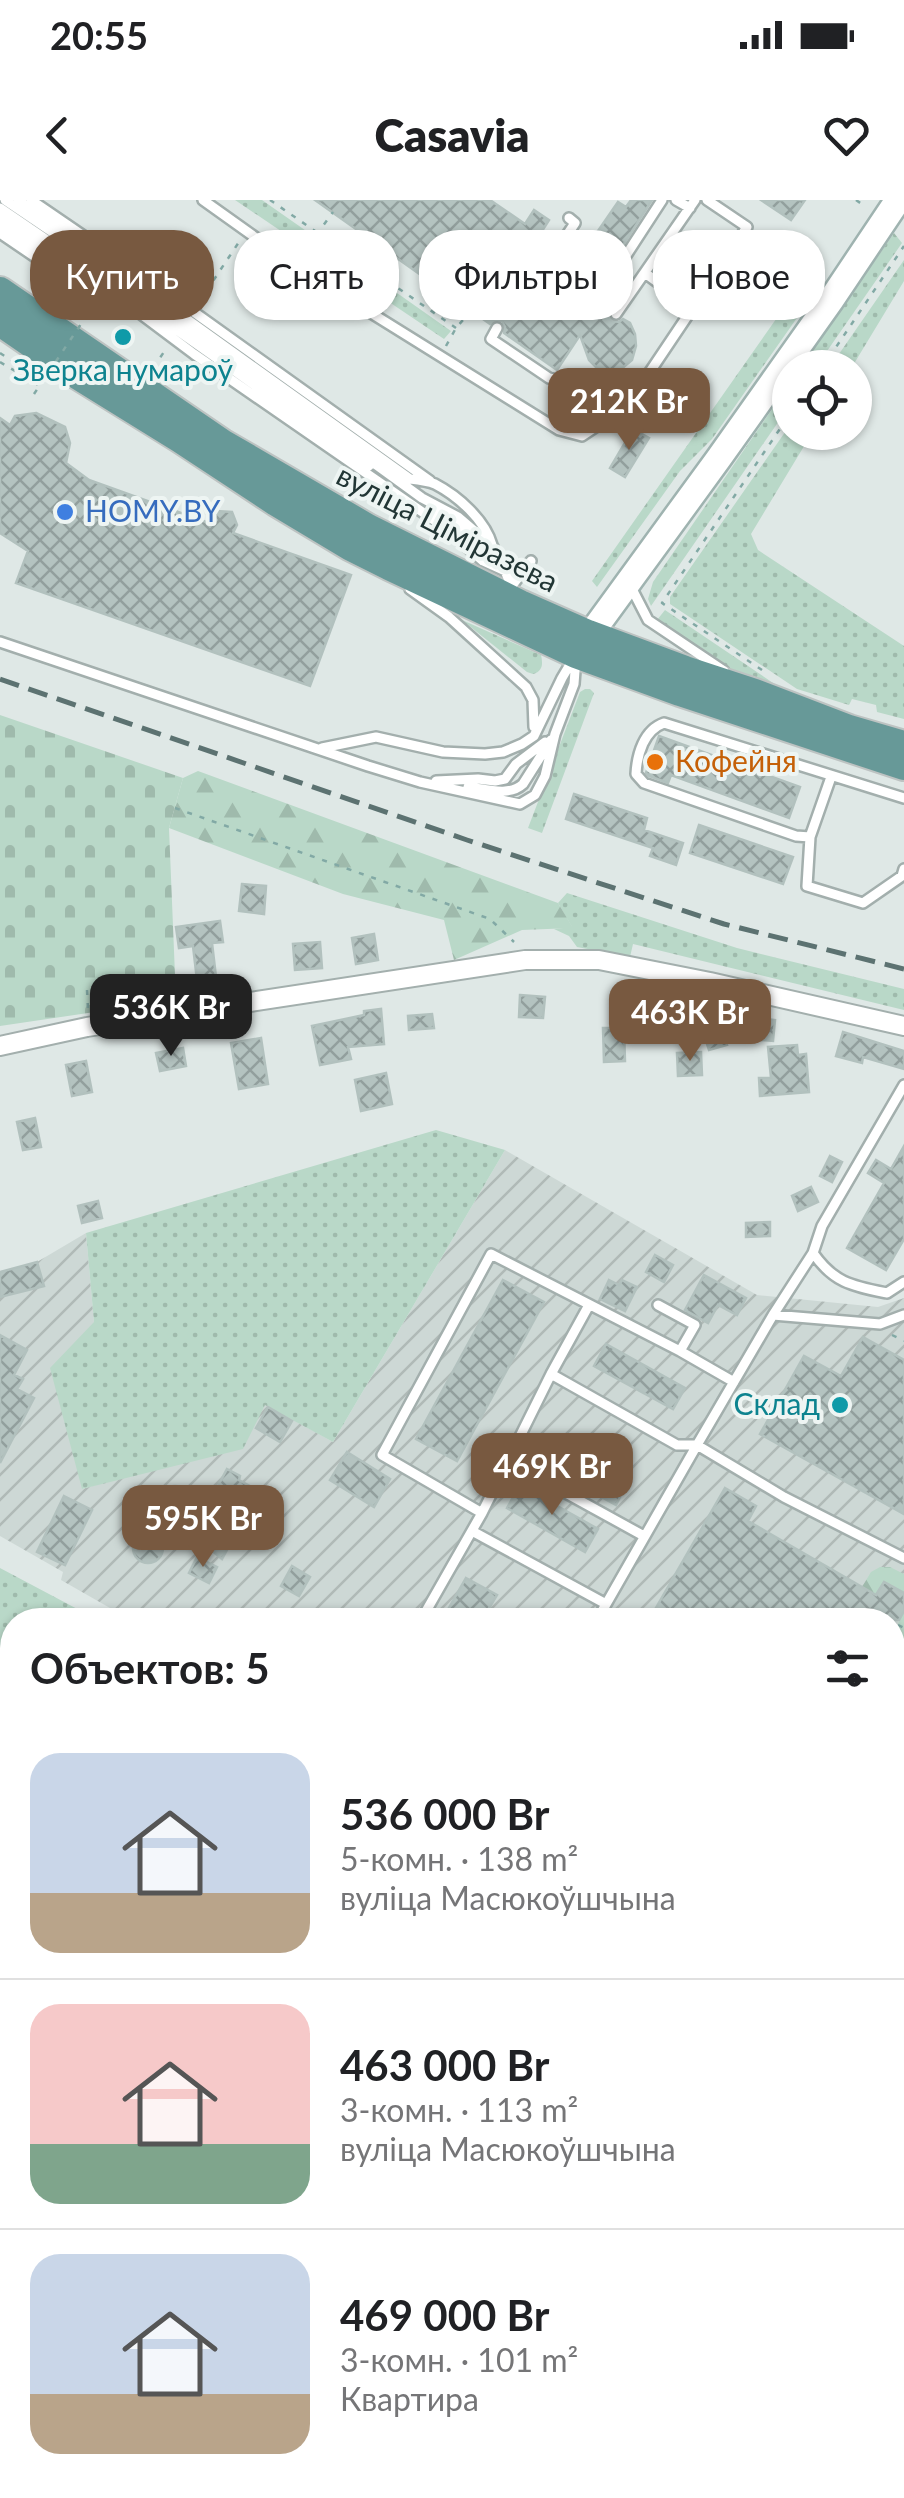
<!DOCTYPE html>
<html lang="ru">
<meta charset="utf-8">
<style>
body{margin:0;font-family:Lato,sans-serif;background:#f6f6f6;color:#202124;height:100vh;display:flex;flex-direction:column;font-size:38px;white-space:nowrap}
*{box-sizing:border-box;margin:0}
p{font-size:32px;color:#757577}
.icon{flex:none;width:55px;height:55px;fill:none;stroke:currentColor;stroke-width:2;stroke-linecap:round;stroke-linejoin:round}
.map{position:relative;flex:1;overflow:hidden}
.side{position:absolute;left:0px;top:1408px;width:905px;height:892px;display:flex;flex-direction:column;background:#fff;border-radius:40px 40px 0 0;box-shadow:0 2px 8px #0004}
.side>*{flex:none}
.banner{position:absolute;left:30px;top:30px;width:845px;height:90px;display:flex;gap:20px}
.tools{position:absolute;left:772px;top:150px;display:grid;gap:20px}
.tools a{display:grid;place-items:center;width:100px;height:100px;border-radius:50%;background:#fff;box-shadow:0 2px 8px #0004;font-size:50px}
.price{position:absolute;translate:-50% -85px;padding:0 22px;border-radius:20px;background:#785940;color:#fff;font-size:32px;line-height:65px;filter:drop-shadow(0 2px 5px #0008)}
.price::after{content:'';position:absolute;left:50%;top:60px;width:30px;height:22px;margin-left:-15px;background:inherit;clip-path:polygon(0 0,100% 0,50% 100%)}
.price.selected{background:#222;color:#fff}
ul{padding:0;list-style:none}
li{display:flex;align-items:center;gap:30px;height:250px;padding:0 30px}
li+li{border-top:2px solid #e0e0e0}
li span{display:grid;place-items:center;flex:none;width:280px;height:200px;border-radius:30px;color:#555}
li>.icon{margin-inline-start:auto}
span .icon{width:120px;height:120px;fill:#fffc;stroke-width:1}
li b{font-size:42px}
h2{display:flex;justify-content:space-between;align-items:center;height:120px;padding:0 30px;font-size:42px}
.tag{padding:0 35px;border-radius:40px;background:#fff;box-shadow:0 2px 8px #0004;font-size:35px;line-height:90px}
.tag.selected{background:#785940;color:#fff}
.status{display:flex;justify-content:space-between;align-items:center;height:70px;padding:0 50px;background:#fff;direction:ltr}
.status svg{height:28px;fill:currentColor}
header{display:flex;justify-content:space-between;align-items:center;height:130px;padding:0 30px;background:#fff;font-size:45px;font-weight:800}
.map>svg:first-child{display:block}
.industrial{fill:url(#industrial-furrows)}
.green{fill:url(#green-dots)}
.forest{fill:url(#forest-firs)}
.cemetery{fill:url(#cemetery-stones)}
.building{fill:url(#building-cross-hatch);stroke:#b2c1be;stroke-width:2.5}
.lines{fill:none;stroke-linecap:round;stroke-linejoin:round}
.lane-casing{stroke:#a3afad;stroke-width:14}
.street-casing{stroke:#a3afad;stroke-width:22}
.secondary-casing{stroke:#9fb3b0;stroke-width:30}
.primary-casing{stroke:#bdc3c2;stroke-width:32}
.path{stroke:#82a9a5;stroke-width:2.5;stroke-dasharray:5 8;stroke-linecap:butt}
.lane{stroke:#fff;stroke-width:9}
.street{stroke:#fff;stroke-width:18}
.secondary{stroke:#fff;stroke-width:25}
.primary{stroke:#679998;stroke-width:28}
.rail{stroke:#5c7271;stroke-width:5;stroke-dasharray:20 10;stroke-linecap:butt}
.path-bridge{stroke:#82a9a5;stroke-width:2.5;stroke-dasharray:5 8;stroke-linecap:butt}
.culture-dot{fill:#0f9aa8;stroke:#eef5f3;stroke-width:4}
.shop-dot{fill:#3f7fe0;stroke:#eef5f3;stroke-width:4}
.food-dot{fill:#e8710a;stroke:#eef5f3;stroke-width:4}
.labels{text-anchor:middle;stroke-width:8;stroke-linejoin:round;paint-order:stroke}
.culture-label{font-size:30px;fill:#0d838f;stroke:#eef5f3}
.shop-label{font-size:30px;fill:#366cbe;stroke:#eef5f3;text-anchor:start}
.street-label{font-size:30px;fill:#223635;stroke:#eef5f3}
.food-label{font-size:30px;fill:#c56008;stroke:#eef5f3;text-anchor:start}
</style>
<div class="status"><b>20:55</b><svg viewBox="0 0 49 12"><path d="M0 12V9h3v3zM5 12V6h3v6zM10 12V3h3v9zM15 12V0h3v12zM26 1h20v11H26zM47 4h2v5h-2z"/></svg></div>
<header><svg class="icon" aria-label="back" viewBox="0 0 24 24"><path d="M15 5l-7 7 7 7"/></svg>Casavia<svg class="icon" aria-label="heart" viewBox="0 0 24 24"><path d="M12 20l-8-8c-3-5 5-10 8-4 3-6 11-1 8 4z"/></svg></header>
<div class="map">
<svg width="904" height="2298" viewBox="0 0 904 2298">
<defs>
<pattern id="industrial-furrows" width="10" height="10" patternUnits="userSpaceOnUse" patternTransform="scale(2.5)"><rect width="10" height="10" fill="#cdd8d5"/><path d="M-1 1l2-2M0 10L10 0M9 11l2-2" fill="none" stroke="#b0bab7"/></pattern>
<pattern id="green-dots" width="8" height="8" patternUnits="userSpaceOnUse" patternTransform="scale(2.5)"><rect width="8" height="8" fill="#b9d8c8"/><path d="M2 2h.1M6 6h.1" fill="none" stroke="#9fbaac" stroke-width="1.8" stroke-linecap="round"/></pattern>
<pattern id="forest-firs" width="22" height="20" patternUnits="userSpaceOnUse" patternTransform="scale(2.5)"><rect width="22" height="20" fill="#b9d8c8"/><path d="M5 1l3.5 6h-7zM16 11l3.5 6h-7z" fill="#9fbaac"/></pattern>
<pattern id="cemetery-stones" width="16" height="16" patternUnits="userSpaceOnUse" patternTransform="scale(2.5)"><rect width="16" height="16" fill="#b9d8c8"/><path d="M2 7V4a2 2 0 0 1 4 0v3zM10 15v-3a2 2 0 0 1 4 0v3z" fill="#9fbaac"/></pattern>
<pattern id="building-cross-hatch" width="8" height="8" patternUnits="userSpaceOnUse" patternTransform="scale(2.5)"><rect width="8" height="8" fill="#b4c3c0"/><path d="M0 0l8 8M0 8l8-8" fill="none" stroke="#929f9d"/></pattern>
</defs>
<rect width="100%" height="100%" fill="#dfe8e6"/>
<path class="industrial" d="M 505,950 L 757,1095 L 878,1107 L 904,1098 L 904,1834 L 893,1853 L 892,1420 L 131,1420 L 61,1380 L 63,1372 L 0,1336 L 0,1072 L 37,1062 L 86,1033 L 94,1122 L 82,1289 L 113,1280 L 265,1204 L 333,1242 Z
M 12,1860 L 12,2288 L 177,2288 L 170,2298 L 0,2298 L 0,1882 Z"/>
<path class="green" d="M 235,0 L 262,0 L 312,35 L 303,46 Z
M 894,33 L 902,43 L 816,167 L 801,167 Z
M 319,38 L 451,131 L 444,139 L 312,50 Z
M 904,60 L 904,81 L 852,167 L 830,167 Z
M 800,85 L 810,93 L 806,105 L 712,239 L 680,271 L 597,387 L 592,381 Z
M 790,183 L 790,205 L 651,406 L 648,399 L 653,382 Z
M 790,225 L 790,232 L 812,233 L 751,334 L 758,350 L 904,446 L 904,519 L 877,512 L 876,505 L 852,499 L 849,505 L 797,489 L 670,404 L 670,397 Z
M 665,410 L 782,489 L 743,480 L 657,420 Z
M 462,420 L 541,455 C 543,464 543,471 533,474 L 527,472 Z
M 585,489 L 590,489 L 594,493 L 542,633 L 528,628 L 580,492 Z
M 567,693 L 737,748 L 904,789 L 904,810 L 633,744 L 630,757 L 577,747 L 569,736 L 554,729 L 572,727 L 558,703 Z
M 436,930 L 505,950 L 333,1242 L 265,1205 L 243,1249 L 82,1289 L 50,1168 L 94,1122 L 86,1033 Z
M 0,1368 L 98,1420 L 12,1420 L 12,1848 L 0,1869 Z
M 12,1958 L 12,2067 L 0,2060 L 0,1979 Z
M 893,2231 L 904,2232 L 904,2298 L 625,2298 L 631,2288 L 892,2288 Z"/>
<path class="forest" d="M 198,571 L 558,703 L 573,728 L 522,730 L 454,760 L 444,720 L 343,694 L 169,628 L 183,578 Z
M 880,1367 L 890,1367 L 904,1374 L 904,1393 L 876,1395 L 862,1387 L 871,1372 Z
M 904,1412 L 904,1593 L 893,1613 L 893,1434 Z
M 178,2288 L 592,2288 L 611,2298 L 171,2298 Z"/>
<path class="cemetery" d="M 0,515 L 183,578 L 169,628 L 176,800 L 0,826 Z"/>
<path class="building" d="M 315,0 L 490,0 L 525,24 L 534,10 L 549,20 L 542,31 L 554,39 L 553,44 L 556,50 L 561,52 L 568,49 L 580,57 L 618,2 L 626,7 L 631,0 L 652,0 L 618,53 L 618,60 L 607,76 L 617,82 L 601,105 L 609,110 L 608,117 L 612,121 L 619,122 L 623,119 L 630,123 L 635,134 L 636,146 L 632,160 L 620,170 L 610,171 L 597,168 L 589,160 L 580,135 L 557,170 L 504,133 L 505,127 L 502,121 L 496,120 L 490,124 Z
M 761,0 L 805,0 L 791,20 Z
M 36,213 L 65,227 L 70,243 L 66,263 L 89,280 L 209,323 L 217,311 L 232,312 L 237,325 L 233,333 L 351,375 L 310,486 L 16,383 L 28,351 L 0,333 L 0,218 L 10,225 L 15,216 Z
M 633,229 L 649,238 L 625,277 L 610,268 Z
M 659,536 L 800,587 L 789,618 L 671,575 L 668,583 L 649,576 L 646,573 Z
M 574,594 L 647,618 L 644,630 L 683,643 L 676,665 L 650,656 L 653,648 L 566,619 Z
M 699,625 L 793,657 L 783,684 L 690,653 Z
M 242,684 L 266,686 L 264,714 L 239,711 Z
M 220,721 L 223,742 L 212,743 L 218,794 L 199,797 L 193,746 L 179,748 L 176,727 Z
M 374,734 L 378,760 L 356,764 L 352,738 Z
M 320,742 L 322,768 L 295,770 L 293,744 Z
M 520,795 L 545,797 L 543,818 L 519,817 Z
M 381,809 L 384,844 L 348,847 L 351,859 L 320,865 L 312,826 L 364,815 L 364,811 Z
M 432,814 L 434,828 L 409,830 L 408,816 Z
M 741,816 L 775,820 L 773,841 L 724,837 L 727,845 L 709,850 L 704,835 L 698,834 L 740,821 Z
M 603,828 L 624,828 L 625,861 L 604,862 Z
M 843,832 L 904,851 L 904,869 L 863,857 L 862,863 L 836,856 Z
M 261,838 L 268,884 L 239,889 L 231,843 Z
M 797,845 L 798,855 L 806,854 L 809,892 L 760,896 L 759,878 L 771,878 L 768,847 Z
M 183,848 L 186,866 L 160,871 L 156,853 Z
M 701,852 L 702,875 L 678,876 L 677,853 Z
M 86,861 L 92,892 L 72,896 L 66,865 Z
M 386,873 L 392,904 L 361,911 L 355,880 Z
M 35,918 L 41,947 L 23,950 L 17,922 Z
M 904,946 L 904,1039 L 886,1070 L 847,1048 L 884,983 L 868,973 L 876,960 L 891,969 Z
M 830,956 L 842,962 L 832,982 L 820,976 Z
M 811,987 L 818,1002 L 798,1011 L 792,996 Z
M 98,1001 L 102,1018 L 82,1023 L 78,1006 Z
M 770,1022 L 770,1036 L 746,1037 L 746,1023 Z
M 655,1055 L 673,1065 L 664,1082 L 646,1072 Z
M 37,1062 L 44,1086 L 0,1097 L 0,1072 Z
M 704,1075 L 746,1098 L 737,1115 L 718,1105 L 708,1123 L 685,1110 Z
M 503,1080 L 544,1102 L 457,1261 L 416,1239 Z
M 609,1080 L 619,1085 L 622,1080 L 637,1087 L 625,1111 L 600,1099 Z
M 0,1135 L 27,1150 L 14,1175 L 23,1179 L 17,1189 L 34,1198 L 0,1263 Z
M 863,1137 L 904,1160 L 904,1314 L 760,1234 L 804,1156 L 841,1176 Z
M 606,1144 L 685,1188 L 673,1209 L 594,1166 Z
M 268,1207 L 292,1221 L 280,1242 L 256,1228 Z
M 548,1240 L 627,1283 L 616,1305 L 536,1261 Z
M 347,1252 L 390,1279 L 374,1307 L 330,1280 Z
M 227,1269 L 240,1276 L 239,1280 L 259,1291 L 222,1359 L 204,1344 L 225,1304 L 212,1297 Z
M 520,1285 L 598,1329 L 585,1352 L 507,1308 Z
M161 1300a14 14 0 1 1 28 0a14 14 0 1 1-28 0Z
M 725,1288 L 756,1306 L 748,1321 L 876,1395 L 884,1382 L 904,1393 L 904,1411 L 899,1420 L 649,1420 Z
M 64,1296 L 92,1310 L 65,1365 L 37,1352 Z
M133 1348a15 15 0 1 1 30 0a15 15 0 1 1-30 0Z
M 197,1357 L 217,1367 L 209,1383 L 189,1373 Z
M 292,1366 L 310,1377 L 299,1396 L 281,1386 Z
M 466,1378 L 497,1395 L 482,1420 L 442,1420 Z"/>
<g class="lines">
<g class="lane-casing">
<path id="lane" d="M 5,0 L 98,63 L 163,90 L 430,281
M 18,0 L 108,63
M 31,0 L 145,78
M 203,0 L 294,65 L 559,230 L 582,236 L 627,206 L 747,27 L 707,0
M 676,0 L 690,8
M 0,8 L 91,70 L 153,95 L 410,279 C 419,280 428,281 435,284 C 458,296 485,320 492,345
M 0,16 L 86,74 L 149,100 L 422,298 L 458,317 L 493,347 L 503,369
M 0,24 L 88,84 L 143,106 L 369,266
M 0,33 L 88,93 L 138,112 L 194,154 L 444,327 L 483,361 L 505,371 L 514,392
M 561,44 L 575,23 L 569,18
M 625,57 L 662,0
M 645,73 L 693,108
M 616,114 L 695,0
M 497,128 L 491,139 L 549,178 L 591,187 L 647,177
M 431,309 L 454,322 L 496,362
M 511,387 L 531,361
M 631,387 L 648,420 L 724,471
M 410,389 L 449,417 L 526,487 L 533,500 L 534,527
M 0,442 L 368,566 L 420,582 L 520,604 L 535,595 L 545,576 L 555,534 L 574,484 L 576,458
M 322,548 L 376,537 L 443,552 L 485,554 L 503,552 L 522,544 L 534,536 L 562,478 L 575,456
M 831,577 L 810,637 L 796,636 L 644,583 L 636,574 C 637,554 644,530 664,523 L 904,598
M 436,581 L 478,579 L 495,581 L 505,579 L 516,564 L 545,542
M 468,587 C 486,589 509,597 523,584 L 551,540
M 810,637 L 807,686 L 863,703 L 902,676 L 904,669
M 904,885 L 822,1026 L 813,1053 C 834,1083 852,1086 887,1093 L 904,1082
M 589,1105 L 551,1174 L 482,1313 L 382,1255 L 491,1054 L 680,1151
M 658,1105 L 695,1125 L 680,1151 L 734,1182
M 773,1115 L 813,1053
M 551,1174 L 677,1245 L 697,1245 L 773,1115 L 880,1124 L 904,1115
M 544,1281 L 644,1336
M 472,1331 L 606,1404
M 421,1420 L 482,1313
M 597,1420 L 697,1245 L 784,1297 L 904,1358
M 892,1634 L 904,1613
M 0,1947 L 12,1926
M 0,2086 L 12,2093
M 107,2298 L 112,2288"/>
</g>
<g class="street-casing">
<path id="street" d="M 0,846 L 87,827 L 525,760 L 599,760 L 710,782 L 904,826"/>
</g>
<g class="secondary-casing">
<path id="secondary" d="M 579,450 L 719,258 L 831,100 L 898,0"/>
</g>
<g class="primary-casing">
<path id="primary" d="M 0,91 L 222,243 L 368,328 L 520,404 L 588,434 L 685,470 L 755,493 L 849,529 L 904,545
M 0,122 L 74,173 L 179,238 L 276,302 L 351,347 L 389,366 L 576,454 L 680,492 L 904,566"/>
</g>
<path class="path" d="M 270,0 L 456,128
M 856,0 L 866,7
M 301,56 L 333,12
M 199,102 L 239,42
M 446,146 L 456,128 L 471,111
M 0,153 L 45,182
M 0,162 L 40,186
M 153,168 L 166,149
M 822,168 L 904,46
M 762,470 L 662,403 L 790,214
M 175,608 L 490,719 L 514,742
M 87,790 L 88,810
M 892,1135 L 904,1141
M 898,1425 L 904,1428
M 892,1469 L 904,1449
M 892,1915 L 904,1913
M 381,2288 L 387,2298
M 190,2298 L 199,2288
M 632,2298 L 642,2288"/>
<use href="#lane" class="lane"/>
<use href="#street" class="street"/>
<use href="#secondary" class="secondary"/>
<use href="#primary" class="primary"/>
<path class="rail" d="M 0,479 L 467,640 L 724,724 L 904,769"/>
<path class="path-bridge" d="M 34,194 L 83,121"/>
</g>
<g class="culture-dot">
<circle cx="123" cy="137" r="10"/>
<circle cx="840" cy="1205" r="10"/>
</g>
<circle class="shop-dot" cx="65" cy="312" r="10"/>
<circle class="food-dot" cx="655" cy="562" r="10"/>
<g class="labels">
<g class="culture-label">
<text x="123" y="181">Зверка нумароў</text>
<text x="820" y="1215" text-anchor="end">Склад</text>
</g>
<g class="shop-label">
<text x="85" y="322">HOMY.BY</text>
</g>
<g class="street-label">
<text transform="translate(447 329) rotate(27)" y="10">вуліца Ціміразева</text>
</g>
<g class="food-label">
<text x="675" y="572">Кофейня</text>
</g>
</g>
</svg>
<div class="tools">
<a><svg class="icon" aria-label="locate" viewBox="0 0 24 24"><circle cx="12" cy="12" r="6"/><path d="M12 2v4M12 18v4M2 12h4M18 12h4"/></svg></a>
</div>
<b class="price" style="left:629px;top:253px">212K Br</b>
<b class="price selected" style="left:171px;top:859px">536K Br</b>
<b class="price" style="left:690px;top:864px">463K Br</b>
<b class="price" style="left:552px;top:1318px">469K Br</b>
<b class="price" style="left:203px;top:1370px">595K Br</b>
<div class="banner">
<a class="tag selected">Купить</a>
<a class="tag">Снять</a>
<a class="tag">Фильтры</a>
<a class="tag">Новое</a>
</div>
<section class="side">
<h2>Объектов: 5<svg class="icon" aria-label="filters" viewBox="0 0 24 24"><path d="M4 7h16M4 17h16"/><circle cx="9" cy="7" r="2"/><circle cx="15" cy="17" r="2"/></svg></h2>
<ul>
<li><span style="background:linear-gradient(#c9d6e8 70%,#b9a48a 0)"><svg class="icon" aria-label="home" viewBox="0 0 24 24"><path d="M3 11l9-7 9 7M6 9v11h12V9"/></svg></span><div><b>536 000 Br</b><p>5-комн. · 138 m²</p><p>вуліца Масюкоўшчына</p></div></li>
<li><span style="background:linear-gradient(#f6c9c9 70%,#7fa58c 0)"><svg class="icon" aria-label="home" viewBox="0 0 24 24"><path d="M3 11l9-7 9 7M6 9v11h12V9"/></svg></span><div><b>463 000 Br</b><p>3-комн. · 113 m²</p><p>вуліца Масюкоўшчына</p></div></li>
<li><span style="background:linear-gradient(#c9d6e8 70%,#b9a48a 0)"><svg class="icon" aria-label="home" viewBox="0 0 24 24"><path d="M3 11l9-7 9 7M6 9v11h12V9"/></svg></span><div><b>469 000 Br</b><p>3-комн. · 101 m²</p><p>Квартира</p></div></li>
</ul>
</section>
</div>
